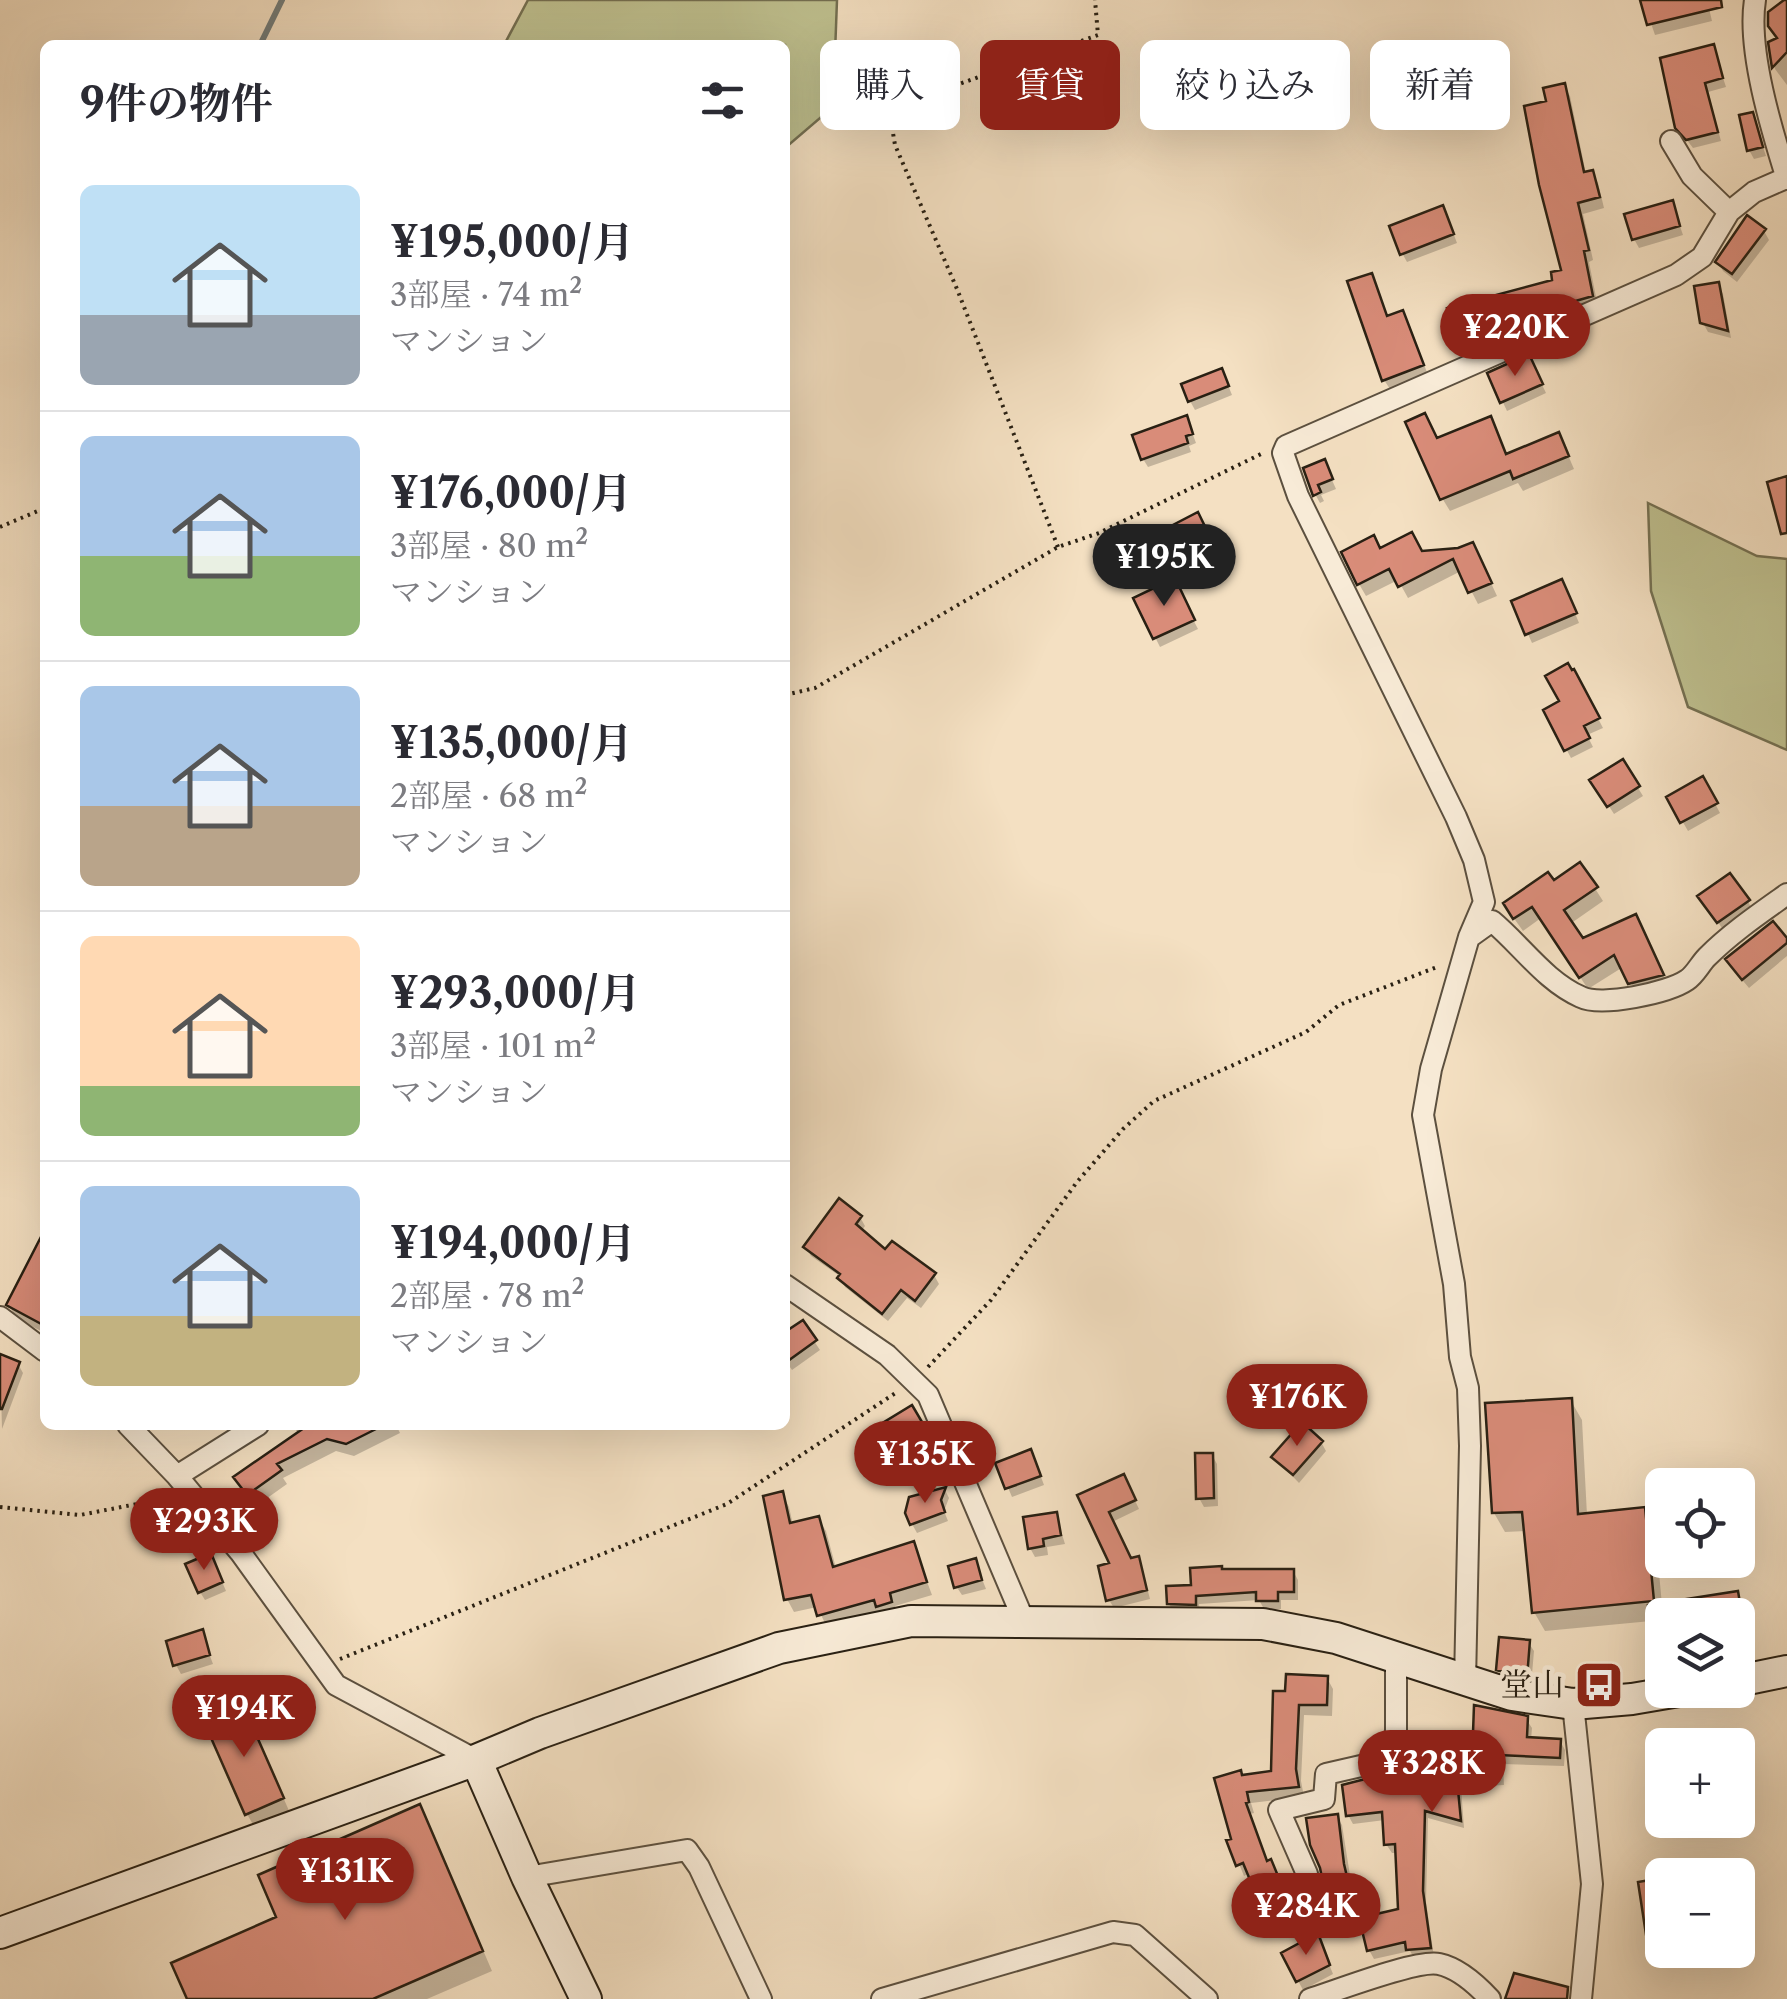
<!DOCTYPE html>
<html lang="ja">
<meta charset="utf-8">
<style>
body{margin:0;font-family:"Libre Caslon Text","Noto Serif JP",serif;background:#f2f2f3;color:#2b2b33;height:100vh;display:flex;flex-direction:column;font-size:38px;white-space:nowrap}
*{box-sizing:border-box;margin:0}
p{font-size:32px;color:#7c7c81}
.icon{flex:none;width:55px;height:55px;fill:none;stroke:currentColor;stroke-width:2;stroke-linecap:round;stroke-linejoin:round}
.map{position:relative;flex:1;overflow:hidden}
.sheet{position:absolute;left:40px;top:40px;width:750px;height:1390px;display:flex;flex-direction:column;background:#fff;border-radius:15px;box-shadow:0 10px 40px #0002}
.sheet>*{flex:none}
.guide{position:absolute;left:820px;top:40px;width:815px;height:90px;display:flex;gap:20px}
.tools{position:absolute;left:1645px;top:1468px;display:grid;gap:20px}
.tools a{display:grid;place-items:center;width:110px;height:110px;border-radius:15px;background:#fff;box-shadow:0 10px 40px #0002;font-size:50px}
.price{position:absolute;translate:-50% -85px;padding:0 22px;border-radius:35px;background:#8f2418;color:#fff;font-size:32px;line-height:65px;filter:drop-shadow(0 2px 5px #0008)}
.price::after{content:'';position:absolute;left:50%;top:60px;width:30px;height:22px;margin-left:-15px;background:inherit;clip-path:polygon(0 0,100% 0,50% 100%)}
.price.current{background:#222;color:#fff}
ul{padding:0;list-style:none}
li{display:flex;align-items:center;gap:30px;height:250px;padding:0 40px}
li+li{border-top:2px solid #e1e1e2}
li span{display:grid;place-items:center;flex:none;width:280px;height:200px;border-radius:15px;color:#555}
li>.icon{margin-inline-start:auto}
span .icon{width:120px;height:120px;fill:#fffc;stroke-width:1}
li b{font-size:42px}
h2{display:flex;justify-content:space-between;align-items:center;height:120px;padding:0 40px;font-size:42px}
.pill{padding:0 35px;border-radius:15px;background:#fff;box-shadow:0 10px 40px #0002;font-size:35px;line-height:90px}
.pill.current{background:#8f2418;color:#fff}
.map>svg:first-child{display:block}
.green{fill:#bfc190;stroke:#747052;stroke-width:2.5}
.shadow{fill:#0003}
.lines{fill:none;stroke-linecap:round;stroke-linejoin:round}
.stream{stroke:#727c7a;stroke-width:6}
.building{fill:#d98c79;stroke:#292013;stroke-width:2.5}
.street-casing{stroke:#5c503f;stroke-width:24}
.secondary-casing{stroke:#292013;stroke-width:34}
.path{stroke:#292013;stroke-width:4;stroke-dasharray:2.5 5;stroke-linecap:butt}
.street{stroke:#f8ebd7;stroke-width:20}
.secondary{stroke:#f8ebd7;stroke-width:30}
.labels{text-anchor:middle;stroke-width:9;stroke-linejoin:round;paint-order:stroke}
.poi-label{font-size:32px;fill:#292013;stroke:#f8ebd7;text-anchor:end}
</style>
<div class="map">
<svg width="1787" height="1999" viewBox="0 0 1787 1999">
<rect width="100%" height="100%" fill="#f4e0c2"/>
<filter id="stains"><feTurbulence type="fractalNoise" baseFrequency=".002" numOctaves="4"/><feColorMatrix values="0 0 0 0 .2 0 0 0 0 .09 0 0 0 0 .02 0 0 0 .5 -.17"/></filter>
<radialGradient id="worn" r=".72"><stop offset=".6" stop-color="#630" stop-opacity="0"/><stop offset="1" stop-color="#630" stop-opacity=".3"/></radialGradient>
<path class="green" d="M 528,0 L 837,0 L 833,107 L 785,148 L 785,45 L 504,45 Z
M 1648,503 L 1757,556 L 1787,559 L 1787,750 L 1688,707 L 1651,591 Z"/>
<path class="shadow" d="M 1643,0 L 1707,0 L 1712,21 L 1655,35 Z
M 1787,10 L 1787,85 L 1775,69 L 1771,43 L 1778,40 Z
M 1713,47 L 1726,87 L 1708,92 L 1721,141 L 1693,148 L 1677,127 Z
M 1564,86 L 1570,96 L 1586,174 L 1592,172 L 1598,183 L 1604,208 L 1583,214 L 1593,260 L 1589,262 L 1598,307 L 1566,315 L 1564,311 L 1484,333 L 1487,342 L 1466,349 L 1450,309 L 1555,282 L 1564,272 L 1548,103 Z
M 1752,115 L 1766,156 L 1754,159 L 1749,150 Z
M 1672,203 L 1683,235 L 1639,248 L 1634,239 Z
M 1447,217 L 1457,243 L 1407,262 L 1402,253 Z
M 1764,231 L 1769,240 L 1737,282 L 1723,271 L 1718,262 Z
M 1371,276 L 1388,318 L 1402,313 L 1410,326 L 1429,378 L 1392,392 L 1384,380 Z
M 1718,285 L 1723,294 L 1731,338 L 1708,332 L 1703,323 Z
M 1533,366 L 1546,393 L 1507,411 L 1490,375 Z
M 1226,380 L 1232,395 L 1195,410 L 1190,401 Z
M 1190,427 L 1196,443 L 1189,446 L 1191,452 L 1148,467 L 1143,459 Z
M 1497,432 L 1507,456 L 1565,448 L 1574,469 L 1523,491 L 1518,483 L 1450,511 L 1442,498 L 1437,441 Z
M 1324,462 L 1336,489 L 1321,495 L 1324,501 L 1320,503 L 1315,494 Z
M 1197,516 L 1214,548 L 1196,557 L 1201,567 L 1173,581 L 1198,629 L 1160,647 L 1136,599 L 1171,582 L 1156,552 L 1179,541 Z
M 1380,551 L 1479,557 L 1497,596 L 1478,604 L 1461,571 L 1408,598 L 1398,580 L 1366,596 L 1359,584 Z
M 1566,591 L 1579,623 L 1532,643 L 1514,603 Z
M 1574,672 L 1603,728 L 1587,735 L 1593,747 L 1571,758 L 1546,711 L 1563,702 Z
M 1622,762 L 1643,796 L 1614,814 L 1593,781 Z
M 1702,779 L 1720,813 L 1688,831 L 1669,798 Z
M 1580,865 L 1603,901 L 1570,924 L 1582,942 L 1642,930 L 1669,988 L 1638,996 L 1623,967 L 1588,989 L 1541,918 L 1523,931 L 1513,917 Z
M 1748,901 L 1752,910 L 1724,931 L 1706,905 Z
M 1787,942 L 1787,956 L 1749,988 L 1733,969 Z
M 860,1217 L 865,1226 L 861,1232 L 886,1253 L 934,1275 L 939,1284 L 921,1308 L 907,1298 L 888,1321 L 845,1287 L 841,1277 L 811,1256 L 806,1247 Z
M 45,1232 L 45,1333 L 16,1318 L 9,1305 Z
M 802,1323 L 820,1350 L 792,1370 L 785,1360 L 785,1335 Z
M 0,1357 L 18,1364 L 23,1373 L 2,1429 Z
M 1571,1401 L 1582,1420 L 1587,1515 L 1644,1510 L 1655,1529 L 1662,1605 L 1737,1593 L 1745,1607 L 1754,1666 L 1738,1669 L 1738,1615 L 1662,1615 L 1662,1620 L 1545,1631 L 1534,1612 L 1526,1531 L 1505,1532 L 1494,1513 Z
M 911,1409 L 928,1437 L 896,1456 L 879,1428 Z
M 317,1425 L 396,1425 L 400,1433 L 354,1456 L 336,1451 L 283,1478 L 287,1484 L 256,1506 L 244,1490 Z
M 1321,1442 L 1326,1451 L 1299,1483 L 1274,1457 Z
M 1212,1455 L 1217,1464 L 1218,1506 L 1204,1507 L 1199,1498 Z
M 1035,1461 L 1044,1485 L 1012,1497 L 998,1464 Z
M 1128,1486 L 1139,1509 L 1112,1522 L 1130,1561 L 1137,1559 L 1142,1568 L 1150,1599 L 1114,1608 L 1109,1600 L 1113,1565 L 1081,1496 Z
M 945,1490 L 949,1498 L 944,1511 L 948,1521 L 917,1533 L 912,1524 Z
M 782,1494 L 789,1507 L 793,1525 L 818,1518 L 826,1531 L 836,1568 L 913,1544 L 932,1595 L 895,1606 L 898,1615 L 827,1627 L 817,1607 L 794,1612 L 787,1599 Z
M 1056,1515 L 1065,1544 L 1047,1547 L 1048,1555 L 1035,1557 L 1030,1548 Z
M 975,1561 L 986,1589 L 962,1595 L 956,1586 Z
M 215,1565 L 226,1591 L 205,1600 L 200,1592 Z
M 1293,1571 L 1298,1580 L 1298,1600 L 1281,1600 L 1281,1609 L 1264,1609 L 1259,1600 L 1199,1604 L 1200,1613 L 1174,1613 L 1169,1604 L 1168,1589 Z
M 201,1632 L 213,1664 L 181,1674 L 176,1665 Z
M 1528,1642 L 1534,1651 L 1531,1686 L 1504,1679 L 1499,1670 Z
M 1327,1678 L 1333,1689 L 1332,1716 L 1304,1715 L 1301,1781 L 1304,1797 L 1251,1803 L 1254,1813 L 1250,1814 L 1268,1863 L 1244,1876 L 1230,1842 L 1234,1840 L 1242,1777 L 1273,1774 L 1288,1694 Z
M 1526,1719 L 1532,1728 L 1531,1740 L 1560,1741 L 1565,1750 L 1564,1766 L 1503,1764 L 1504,1785 L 1461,1787 L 1464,1828 L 1428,1818 L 1426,1902 L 1434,1957 L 1414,1958 L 1410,1951 L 1374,1959 L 1369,1950 L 1400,1911 L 1398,1853 L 1392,1853 L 1386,1844 L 1385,1820 L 1353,1824 L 1348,1815 L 1474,1764 Z
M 250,1722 L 290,1813 L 255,1828 L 247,1814 Z
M 1337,1817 L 1342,1825 L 1355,1907 L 1336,1914 L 1331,1906 Z
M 430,1827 L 492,1971 L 427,1999 L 190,1999 L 279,1918 Z
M 1662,1880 L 1662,1950 L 1685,1950 L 1658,1954 L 1650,1940 L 1641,1884 Z
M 1288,1901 L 1291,1910 L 1270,1918 L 1265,1910 Z
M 1321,1944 L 1333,1974 L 1303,1990 L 1284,1954 Z"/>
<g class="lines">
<path class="stream" d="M 260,45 L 282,0"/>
</g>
<path class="building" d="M 1640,0 L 1721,0 L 1722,7 L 1647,25 Z
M 1784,0 L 1787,0 L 1787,52 L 1772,68 L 1768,42 L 1777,38 L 1768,26 L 1768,12 Z
M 1714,44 L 1723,78 L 1705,83 L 1718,132 L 1686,140 L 1675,128 L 1660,58 Z
M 1565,83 L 1584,172 L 1593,170 L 1600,197 L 1578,203 L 1589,250 L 1584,251 L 1593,296 L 1558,306 L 1557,301 L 1480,322 L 1483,330 L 1457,339 L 1447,308 L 1552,280 L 1551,272 L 1561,270 L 1539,185 L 1524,106 L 1546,101 L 1543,88 Z
M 1753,112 L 1763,147 L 1747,151 L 1739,115 Z
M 1673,200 L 1680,226 L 1632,240 L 1624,214 Z
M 1443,205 L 1454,234 L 1400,255 L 1389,226 Z
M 1747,215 L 1766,229 L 1732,274 L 1715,262 Z
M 1372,273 L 1387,316 L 1403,310 L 1424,365 L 1382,381 L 1347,281 Z
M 1719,282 L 1728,331 L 1700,323 L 1694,286 Z
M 1529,354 L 1543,384 L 1500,403 L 1487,373 Z
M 1222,368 L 1229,386 L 1188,402 L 1181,384 Z
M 1425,413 L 1437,438 L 1491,416 L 1506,454 L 1559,432 L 1569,456 L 1513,479 L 1510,471 L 1440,500 L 1405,422 Z
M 1187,415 L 1193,434 L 1186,436 L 1188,443 L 1141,460 L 1132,435 Z
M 1325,459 L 1333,479 L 1318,485 L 1321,492 L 1313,496 L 1303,468 Z
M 1787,476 L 1787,533 L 1781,534 L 1767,482 Z
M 1198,512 L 1211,539 L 1193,547 L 1198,558 L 1164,575 L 1153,551 L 1175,540 L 1169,527 Z
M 1412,532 L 1422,551 L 1458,548 L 1473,542 L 1492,583 L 1468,593 L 1453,559 L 1398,587 L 1389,569 L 1357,585 L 1341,552 L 1374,535 L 1380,548 Z
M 1175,578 L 1195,620 L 1153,639 L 1133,598 Z
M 1562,579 L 1577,613 L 1525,635 L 1511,601 Z
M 1568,663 L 1572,670 L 1574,669 L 1600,718 L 1584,726 L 1590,738 L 1564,751 L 1543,710 L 1559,701 L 1545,676 Z
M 1623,759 L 1640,786 L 1607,807 L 1589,780 Z
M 1703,776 L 1718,803 L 1680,823 L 1666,797 Z
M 1580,862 L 1598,887 L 1564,910 L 1583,938 L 1636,914 L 1664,975 L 1628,984 L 1614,955 L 1579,978 L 1532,907 L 1513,919 L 1503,903 L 1548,872 L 1554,880 Z
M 1730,873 L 1750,900 L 1717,923 L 1697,896 Z
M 1773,921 L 1787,938 L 1787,943 L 1742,980 L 1725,959 Z
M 839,1198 L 862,1216 L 856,1224 L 885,1249 L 892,1241 L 936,1273 L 915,1301 L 901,1290 L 882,1314 L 837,1278 L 840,1274 L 803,1247 Z
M 45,1229 L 45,1326 L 6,1305 Z
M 803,1320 L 817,1340 L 785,1363 L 785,1332 Z
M 0,1354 L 20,1362 L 2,1409 L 0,1409 Z
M 1572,1398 L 1578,1514 L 1645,1507 L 1654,1601 L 1532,1613 L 1522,1512 L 1492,1513 L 1485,1403 Z
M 912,1405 L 925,1427 L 889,1449 L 876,1427 Z
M 1302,1422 L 1323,1441 L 1293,1475 L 1271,1457 Z
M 297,1425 L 384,1425 L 346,1444 L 327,1439 L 277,1464 L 282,1470 L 247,1495 L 233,1477 L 301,1430 L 297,1429 Z
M 1031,1449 L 1041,1476 L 1005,1489 L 995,1463 Z
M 1195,1453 L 1213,1453 L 1214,1498 L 1196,1499 Z
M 1124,1474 L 1136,1500 L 1109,1512 L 1131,1558 L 1139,1556 L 1147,1590 L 1106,1601 L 1098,1566 L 1109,1563 L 1077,1495 Z
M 946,1487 L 941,1500 L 945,1512 L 910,1525 L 905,1513 L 909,1497 Z
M 783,1491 L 790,1523 L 819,1516 L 833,1567 L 914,1541 L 927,1582 L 890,1593 L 892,1602 L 876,1607 L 874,1600 L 817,1616 L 811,1595 L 784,1600 L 763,1496 Z
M 1057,1512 L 1061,1535 L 1043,1539 L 1044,1546 L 1028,1549 L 1023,1517 Z
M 211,1553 L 223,1582 L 198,1593 L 185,1564 Z
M 976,1558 L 982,1580 L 954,1588 L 948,1566 Z
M 1222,1566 L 1222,1569 L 1294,1569 L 1294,1592 L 1278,1592 L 1278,1601 L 1256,1601 L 1256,1592 L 1196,1596 L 1196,1605 L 1167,1604 L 1166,1586 L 1191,1585 L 1190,1568 Z
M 1738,1591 L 1742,1615 L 1649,1615 L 1648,1605 Z
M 203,1629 L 210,1655 L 173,1666 L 166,1641 Z
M 1499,1637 L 1530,1640 L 1527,1678 L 1496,1670 Z
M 1286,1674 L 1328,1676 L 1327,1705 L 1299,1705 L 1296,1769 L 1299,1787 L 1247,1792 L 1249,1802 L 1246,1803 L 1267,1861 L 1271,1859 L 1287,1898 L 1262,1909 L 1243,1863 L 1236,1866 L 1226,1840 L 1231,1839 L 1214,1778 L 1241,1770 L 1242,1775 L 1271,1771 L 1273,1691 L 1285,1691 Z
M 243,1705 L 284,1798 L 245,1815 L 204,1722 Z
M 1474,1705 L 1528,1716 L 1527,1737 L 1561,1739 L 1560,1758 L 1499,1755 L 1500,1777 L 1457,1779 L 1461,1821 L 1425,1811 L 1423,1891 L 1431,1948 L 1406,1950 L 1405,1942 L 1367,1951 L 1359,1918 L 1398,1909 L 1395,1844 L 1384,1845 L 1382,1812 L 1346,1816 L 1342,1785 L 1416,1766 L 1472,1761 Z
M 420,1804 L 483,1951 L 373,1999 L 187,1999 L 171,1963 L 276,1917 L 258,1875 Z
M 1338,1814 L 1344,1864 L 1352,1898 L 1328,1907 L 1320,1868 L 1310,1845 L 1306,1818 Z
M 1662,1878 L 1662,1939 L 1647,1941 L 1638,1882 Z
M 1318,1933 L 1330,1965 L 1296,1982 L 1281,1953 Z
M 1514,1973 L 1568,1987 L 1567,1999 L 1505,1999 Z"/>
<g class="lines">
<g class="street-casing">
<path id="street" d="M 1755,0 C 1747,50 1772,131 1787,179
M 1671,141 L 1692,176 L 1729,212 L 1754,192 L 1786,178
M 1471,936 L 1492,921 C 1522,946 1545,981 1581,997 C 1601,1007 1668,993 1687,980 C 1695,975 1700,964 1707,957 C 1731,933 1759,914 1787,894
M 785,1285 L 887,1355 L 928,1395 L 1024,1621
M 0,1317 L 45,1351
M 128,1425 L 177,1476 L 240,1552 L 336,1685 L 476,1760
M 177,1476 L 258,1425
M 1465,1682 L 1470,1446 L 1468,1388 L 1460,1357 L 1454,1284 L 1423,1115 L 1431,1069 L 1469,937 L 1484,902 L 1474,860 L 1456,817 L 1298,496 L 1283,453 L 1286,446 L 1676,275 L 1702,257 L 1729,212
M 1573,1704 L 1592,1884 L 1581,1999
M 1307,1874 L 1279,1810 L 1324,1799 L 1326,1774 L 1396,1758 L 1396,1659
M 527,1877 L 687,1850 L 699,1867 L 761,1999
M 882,1999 L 1113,1932 L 1135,1935 L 1207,1999
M 1310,1999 C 1336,1991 1417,1959 1439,1964 C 1458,1968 1477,1985 1490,1999"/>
</g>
<g class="secondary-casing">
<path id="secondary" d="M 1738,1681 L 1787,1671
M 476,1760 L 527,1877 L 586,1999
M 0,1933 L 476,1760 L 540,1733 L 779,1648 L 911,1621 L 1263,1624 L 1336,1638 L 1512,1695 L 1573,1704 L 1632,1699 L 1685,1690"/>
</g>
<path class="path" d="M 0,527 L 45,508
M 1058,547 L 957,289 L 895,145 L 891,121 L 908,102 L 1098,35 L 1095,0
M 785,695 L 815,688 L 1058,547 L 1099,533 L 1261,454
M 928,1367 L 991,1300 L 1077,1182 L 1123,1129 L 1154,1101 L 1306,1032 L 1339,1005 L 1437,967
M 0,1507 L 80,1515 L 168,1498
M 340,1659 L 727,1504 L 897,1392"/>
<use href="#street" class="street"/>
<use href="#secondary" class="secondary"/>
</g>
<defs>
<g id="bus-square" transform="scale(2.5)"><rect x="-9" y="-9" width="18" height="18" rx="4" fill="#8f2418" stroke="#f8ebd7"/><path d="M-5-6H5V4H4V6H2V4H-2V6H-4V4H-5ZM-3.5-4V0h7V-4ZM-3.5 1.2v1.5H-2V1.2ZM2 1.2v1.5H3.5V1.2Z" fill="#fff"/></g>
</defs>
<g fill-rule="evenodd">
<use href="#bus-square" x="1599" y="1685"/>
</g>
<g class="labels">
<g class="poi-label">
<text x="1564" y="1696">堂山</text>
</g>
</g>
<rect width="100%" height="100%" filter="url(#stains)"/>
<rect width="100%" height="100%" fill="url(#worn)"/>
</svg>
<div class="tools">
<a><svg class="icon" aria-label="locate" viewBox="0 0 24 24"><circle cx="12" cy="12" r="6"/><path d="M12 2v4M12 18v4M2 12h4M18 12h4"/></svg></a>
<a><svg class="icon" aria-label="layers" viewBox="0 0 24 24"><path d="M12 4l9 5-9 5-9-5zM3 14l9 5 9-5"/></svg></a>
<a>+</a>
<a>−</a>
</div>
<b class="price" style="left:1515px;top:379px">¥220K</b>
<b class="price current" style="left:1164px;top:609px">¥195K</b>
<b class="price" style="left:1297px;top:1449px">¥176K</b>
<b class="price" style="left:925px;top:1506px">¥135K</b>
<b class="price" style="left:204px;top:1573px">¥293K</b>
<b class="price" style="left:244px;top:1760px">¥194K</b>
<b class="price" style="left:1432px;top:1815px">¥328K</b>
<b class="price" style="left:345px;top:1923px">¥131K</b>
<b class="price" style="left:1306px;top:1958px">¥284K</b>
<div class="guide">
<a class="pill">購入</a>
<a class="pill current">賃貸</a>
<a class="pill">絞り込み</a>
<a class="pill">新着</a>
</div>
<section class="sheet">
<h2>9件の物件<svg class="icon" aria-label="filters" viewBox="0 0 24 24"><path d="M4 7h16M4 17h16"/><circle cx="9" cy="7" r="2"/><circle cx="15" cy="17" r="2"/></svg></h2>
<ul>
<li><span style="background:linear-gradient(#bfe0f5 65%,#9aa5b1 0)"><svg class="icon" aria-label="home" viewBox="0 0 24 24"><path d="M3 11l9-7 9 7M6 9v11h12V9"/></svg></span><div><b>¥195,000/月</b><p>3部屋 · 74 m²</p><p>マンション</p></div></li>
<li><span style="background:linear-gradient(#a9c7e8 60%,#8fb573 0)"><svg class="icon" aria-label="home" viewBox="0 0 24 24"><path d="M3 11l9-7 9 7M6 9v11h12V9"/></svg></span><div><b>¥176,000/月</b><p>3部屋 · 80 m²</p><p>マンション</p></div></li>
<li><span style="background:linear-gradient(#a9c7e8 60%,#b9a48a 0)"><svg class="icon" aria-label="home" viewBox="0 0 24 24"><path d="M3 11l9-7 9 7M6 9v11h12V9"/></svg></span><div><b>¥135,000/月</b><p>2部屋 · 68 m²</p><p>マンション</p></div></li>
<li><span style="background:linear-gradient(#ffd9b3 75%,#8fb573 0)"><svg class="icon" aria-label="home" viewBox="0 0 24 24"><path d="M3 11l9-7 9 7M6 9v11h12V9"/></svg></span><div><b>¥293,000/月</b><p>3部屋 · 101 m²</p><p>マンション</p></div></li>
<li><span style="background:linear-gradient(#a9c7e8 65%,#c2b280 0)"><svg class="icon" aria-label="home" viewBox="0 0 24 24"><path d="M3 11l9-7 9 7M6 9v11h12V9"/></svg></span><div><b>¥194,000/月</b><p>2部屋 · 78 m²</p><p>マンション</p></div></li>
</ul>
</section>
</div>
